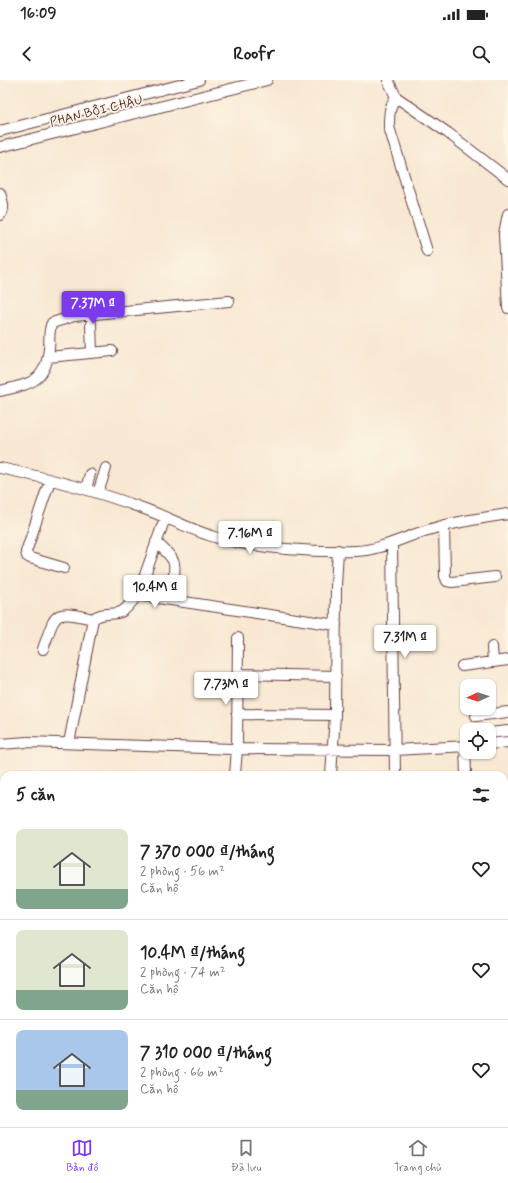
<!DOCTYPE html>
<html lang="vi">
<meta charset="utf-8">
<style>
body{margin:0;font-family:Mynerve,sans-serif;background:#f6f6f6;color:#222;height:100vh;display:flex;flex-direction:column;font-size:15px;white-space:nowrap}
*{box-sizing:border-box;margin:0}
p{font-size:13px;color:#767676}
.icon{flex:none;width:22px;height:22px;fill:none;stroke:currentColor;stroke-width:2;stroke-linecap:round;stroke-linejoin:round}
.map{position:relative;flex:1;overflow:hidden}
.details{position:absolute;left:0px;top:691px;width:508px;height:356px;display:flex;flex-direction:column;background:#fff;border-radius:12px 12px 0 0;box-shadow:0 1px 3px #0004}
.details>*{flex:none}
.needle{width:26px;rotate:267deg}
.tools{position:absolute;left:460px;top:599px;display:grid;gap:8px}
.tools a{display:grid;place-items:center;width:36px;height:36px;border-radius:8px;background:#fff;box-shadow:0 1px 3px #0004;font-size:20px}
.price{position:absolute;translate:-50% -34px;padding:0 9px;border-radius:4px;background:#fff;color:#222;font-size:13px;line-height:26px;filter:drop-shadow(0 1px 2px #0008)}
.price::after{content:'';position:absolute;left:50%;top:24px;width:12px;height:9px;margin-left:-6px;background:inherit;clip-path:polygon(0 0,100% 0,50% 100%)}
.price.active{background:#7c3aed;color:#fff}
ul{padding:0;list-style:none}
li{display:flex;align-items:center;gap:12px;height:100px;padding:0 16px}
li+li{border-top:1px solid #e0e0e0}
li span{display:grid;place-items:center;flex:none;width:112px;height:80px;border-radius:8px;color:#555}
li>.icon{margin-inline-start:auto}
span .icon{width:48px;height:48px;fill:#fffc;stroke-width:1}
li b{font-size:17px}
h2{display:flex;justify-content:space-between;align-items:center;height:48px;padding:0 16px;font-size:17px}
.status{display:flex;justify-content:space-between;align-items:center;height:28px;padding:0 20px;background:#fff;direction:ltr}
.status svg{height:11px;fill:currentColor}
header{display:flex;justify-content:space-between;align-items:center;height:52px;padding:0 16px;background:#fff;font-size:18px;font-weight:700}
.tabs{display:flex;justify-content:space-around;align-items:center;height:56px;border-top:1px solid #e0e0e0;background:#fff;font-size:11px;color:#767676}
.tabs a{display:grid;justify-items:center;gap:2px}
.tabs .active{color:#7c3aed}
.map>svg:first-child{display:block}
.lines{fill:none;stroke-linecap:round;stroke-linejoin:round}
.minor-casing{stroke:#643d44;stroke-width:12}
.path{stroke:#643d44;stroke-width:1.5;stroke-dasharray:3 3;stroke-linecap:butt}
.minor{stroke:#fff;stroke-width:10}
.labels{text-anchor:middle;stroke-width:3.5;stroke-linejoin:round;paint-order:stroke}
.street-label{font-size:13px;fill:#4a1f2b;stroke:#fcf5e5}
</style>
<div class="status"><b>16:09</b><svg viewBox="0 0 49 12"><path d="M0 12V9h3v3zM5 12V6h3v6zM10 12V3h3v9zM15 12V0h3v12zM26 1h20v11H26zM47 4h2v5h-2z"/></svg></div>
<header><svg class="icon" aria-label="back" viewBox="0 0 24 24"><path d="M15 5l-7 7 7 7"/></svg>Roofr<svg class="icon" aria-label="search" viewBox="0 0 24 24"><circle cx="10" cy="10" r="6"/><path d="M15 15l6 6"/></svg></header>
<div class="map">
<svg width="508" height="1047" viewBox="0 0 508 1047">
<rect width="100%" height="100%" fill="#fcf5e5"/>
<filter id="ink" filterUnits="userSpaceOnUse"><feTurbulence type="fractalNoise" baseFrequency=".025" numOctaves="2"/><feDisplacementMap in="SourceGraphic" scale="8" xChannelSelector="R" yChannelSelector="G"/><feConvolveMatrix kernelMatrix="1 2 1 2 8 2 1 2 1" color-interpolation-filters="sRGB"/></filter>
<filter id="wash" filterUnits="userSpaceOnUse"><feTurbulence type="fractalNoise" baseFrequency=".012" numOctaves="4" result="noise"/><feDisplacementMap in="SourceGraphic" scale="16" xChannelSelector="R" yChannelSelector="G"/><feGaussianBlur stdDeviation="0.9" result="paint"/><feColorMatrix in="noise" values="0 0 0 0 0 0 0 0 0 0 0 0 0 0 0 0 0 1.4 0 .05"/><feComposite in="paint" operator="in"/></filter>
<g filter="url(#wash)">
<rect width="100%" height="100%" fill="#f8e8d2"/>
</g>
<g filter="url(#ink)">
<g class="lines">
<g class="minor-casing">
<path id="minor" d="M 388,0 L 396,17 L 448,53 L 508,99
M 396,17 C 389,27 389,35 389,47 L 427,171
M 0,51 L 199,0
M 0,67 L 267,0
M 0,113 C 2,121 6,128 0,135
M 508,134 L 504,154 L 508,228
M 91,244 L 92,273
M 48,277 L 112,271
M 0,311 C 29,304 46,303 49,268 C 50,259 48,251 52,243 L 74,236 L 229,221
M 0,388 C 48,398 96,411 142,428 C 168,437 192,451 218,458 C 259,469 313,472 356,471 C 381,470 404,457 428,450 C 454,442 481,438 508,434
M 50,400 L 26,472 L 27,476 L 30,478 L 64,488
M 86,409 L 90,394
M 98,413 L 106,388
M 444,445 L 445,496 L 447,501 L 452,502 L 495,497
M 156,462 C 176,481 177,480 172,507
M 392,463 L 395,695
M 138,515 L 165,438
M 492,567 L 493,582
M 43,569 C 56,533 52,529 93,539
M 462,586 L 508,580
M 238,594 L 336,596
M 237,634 L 335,635
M 476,636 L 508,632
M 489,653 L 508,651
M 69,663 L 93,539 C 103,530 116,537 124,530 C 129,526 133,520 138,515 L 336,545
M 0,664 L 28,662 L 232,669 L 395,670 L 467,666
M 489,664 L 508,662
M 465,666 L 466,695
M 235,695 L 237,669 L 238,558
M 331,695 L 335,635 L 336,506 L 338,470
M 0,722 L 4,722
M 0,775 L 4,775
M 504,787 L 508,787
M 504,859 L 508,859
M 0,870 L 4,870
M 129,1043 L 129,1047
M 218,1043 L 218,1047
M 250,1043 L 251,1047
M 467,1043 L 473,1047
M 375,1047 L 375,1043"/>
</g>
<path class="path" d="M 30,1047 L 30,1043"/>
<use href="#minor" class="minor"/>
</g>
</g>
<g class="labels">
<g class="street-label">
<text transform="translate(96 30) rotate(-14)" y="5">PHAN BỘI CHÂU</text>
</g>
</g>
</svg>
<div class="tools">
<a><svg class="needle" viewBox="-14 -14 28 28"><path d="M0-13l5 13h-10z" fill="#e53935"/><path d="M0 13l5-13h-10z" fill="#767676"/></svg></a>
<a><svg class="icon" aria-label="locate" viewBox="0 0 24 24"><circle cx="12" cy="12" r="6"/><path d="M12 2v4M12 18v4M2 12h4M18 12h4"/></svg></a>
</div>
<b class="price active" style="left:93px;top:245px">7.37M ₫</b>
<b class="price" style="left:250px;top:475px">7.16M ₫</b>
<b class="price" style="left:155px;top:529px">10.4M ₫</b>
<b class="price" style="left:405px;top:579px">7.31M ₫</b>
<b class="price" style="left:226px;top:626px">7.73M ₫</b>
<section class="details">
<h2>5 căn<svg class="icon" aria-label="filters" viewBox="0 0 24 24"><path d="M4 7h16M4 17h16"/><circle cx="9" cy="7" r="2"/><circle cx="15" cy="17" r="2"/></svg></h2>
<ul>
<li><span style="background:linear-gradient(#dfe7d0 75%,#7fa58c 0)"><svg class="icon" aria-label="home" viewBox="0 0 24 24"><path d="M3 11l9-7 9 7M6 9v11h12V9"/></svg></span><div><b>7 370 000 ₫/tháng</b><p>2 phòng · 56 m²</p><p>Căn hộ</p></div><svg class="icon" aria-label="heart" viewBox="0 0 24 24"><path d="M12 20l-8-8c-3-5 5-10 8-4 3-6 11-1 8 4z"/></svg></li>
<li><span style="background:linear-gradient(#dfe7d0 75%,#7fa58c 0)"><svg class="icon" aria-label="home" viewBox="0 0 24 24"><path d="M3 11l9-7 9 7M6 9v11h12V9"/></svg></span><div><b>10.4M ₫/tháng</b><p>2 phòng · 74 m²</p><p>Căn hộ</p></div><svg class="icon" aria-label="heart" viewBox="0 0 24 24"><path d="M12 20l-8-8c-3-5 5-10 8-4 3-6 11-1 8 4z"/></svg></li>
<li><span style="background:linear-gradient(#a9c7e8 75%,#7fa58c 0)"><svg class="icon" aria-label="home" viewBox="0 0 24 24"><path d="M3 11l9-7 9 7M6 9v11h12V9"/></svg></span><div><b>7 310 000 ₫/tháng</b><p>2 phòng · 66 m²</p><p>Căn hộ</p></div><svg class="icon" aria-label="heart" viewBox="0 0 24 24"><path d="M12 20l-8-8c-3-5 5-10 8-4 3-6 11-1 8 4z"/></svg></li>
</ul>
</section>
</div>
<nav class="tabs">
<a class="active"><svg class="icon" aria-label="map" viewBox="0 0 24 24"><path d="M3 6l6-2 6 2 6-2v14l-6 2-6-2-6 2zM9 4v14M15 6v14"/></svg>Bản đồ</a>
<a><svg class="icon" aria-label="saved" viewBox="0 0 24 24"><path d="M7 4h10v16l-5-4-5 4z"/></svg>Đã lưu</a>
<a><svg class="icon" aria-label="home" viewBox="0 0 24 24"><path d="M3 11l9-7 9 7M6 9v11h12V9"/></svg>Trang chủ</a>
</nav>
